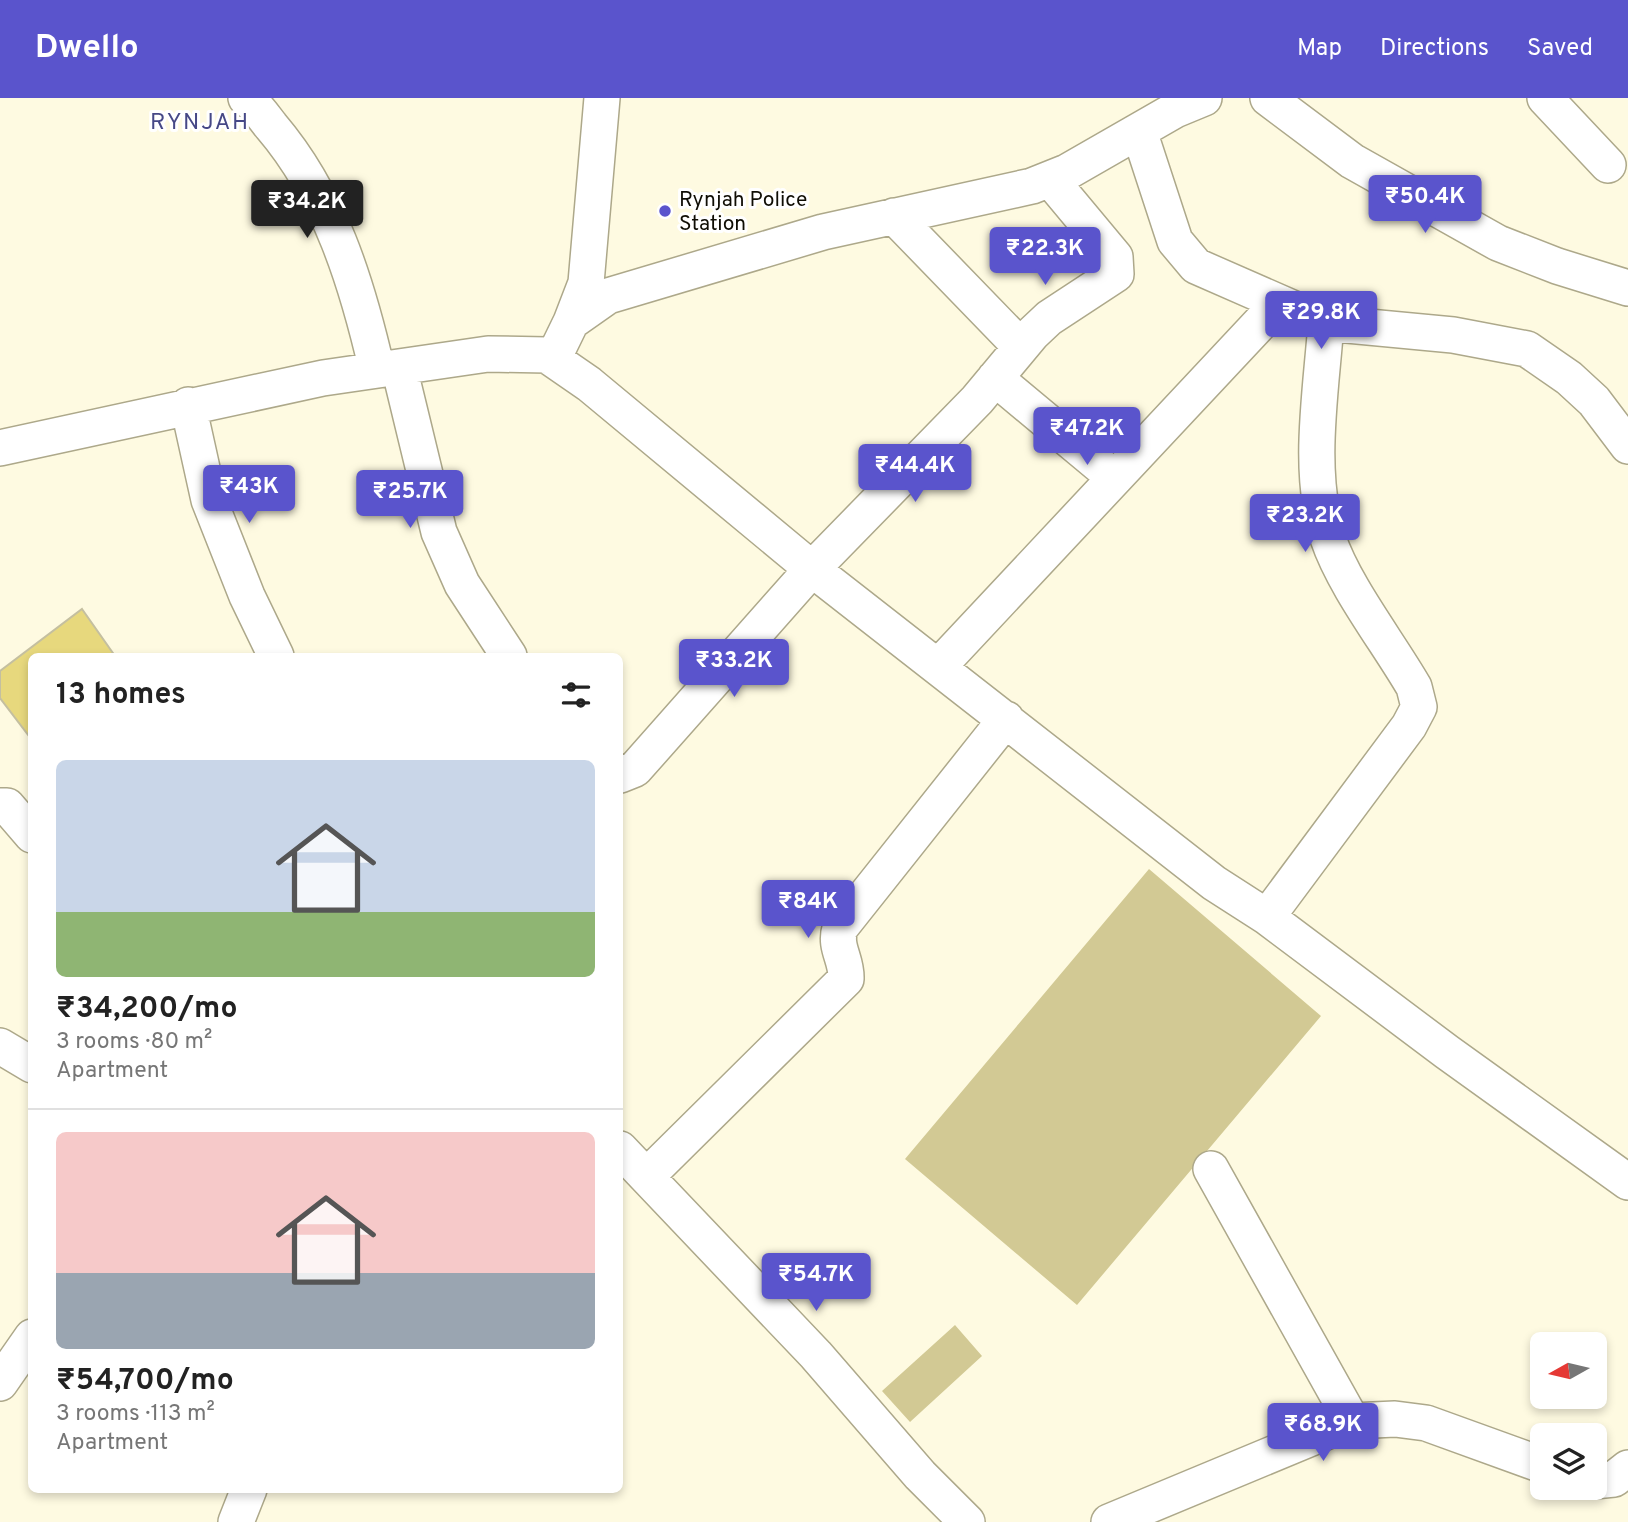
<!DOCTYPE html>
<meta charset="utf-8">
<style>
body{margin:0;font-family:Overpass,sans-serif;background:#f6f6f6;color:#222;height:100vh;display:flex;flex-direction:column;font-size:26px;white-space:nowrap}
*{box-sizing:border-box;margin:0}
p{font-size:23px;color:#767676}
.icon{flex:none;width:38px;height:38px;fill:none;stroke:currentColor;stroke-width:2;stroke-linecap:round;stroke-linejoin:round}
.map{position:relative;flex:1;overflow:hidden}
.sheet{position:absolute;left:28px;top:555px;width:595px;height:840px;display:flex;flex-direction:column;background:#fff;border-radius:10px;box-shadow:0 4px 10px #0003}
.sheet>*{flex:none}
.needle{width:46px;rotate:262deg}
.buttons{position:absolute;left:1530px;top:1234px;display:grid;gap:14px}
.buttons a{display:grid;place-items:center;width:77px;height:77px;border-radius:10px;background:#fff;box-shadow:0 4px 10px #0003;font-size:35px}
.price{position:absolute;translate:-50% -60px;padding:0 16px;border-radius:7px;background:#5a54cc;color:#fff;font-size:23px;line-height:46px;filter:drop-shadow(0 2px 4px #0008)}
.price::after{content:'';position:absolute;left:50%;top:42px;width:21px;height:16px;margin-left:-10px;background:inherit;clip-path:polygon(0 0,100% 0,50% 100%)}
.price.current{background:#222;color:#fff}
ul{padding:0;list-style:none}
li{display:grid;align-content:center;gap:14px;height:371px;padding:0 28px}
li+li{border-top:2px solid #e0e0e0}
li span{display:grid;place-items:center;height:217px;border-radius:10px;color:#555}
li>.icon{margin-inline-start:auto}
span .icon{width:126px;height:126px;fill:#fffc;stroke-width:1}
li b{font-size:30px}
h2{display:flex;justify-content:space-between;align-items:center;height:84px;padding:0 28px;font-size:30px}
header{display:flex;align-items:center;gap:42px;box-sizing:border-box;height:98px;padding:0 35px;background:#5a54cc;color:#fff}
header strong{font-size:33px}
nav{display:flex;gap:38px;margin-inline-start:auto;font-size:24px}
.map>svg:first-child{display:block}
.green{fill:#d2c994}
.building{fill:#e7d87d;stroke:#c4bfa0;stroke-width:2}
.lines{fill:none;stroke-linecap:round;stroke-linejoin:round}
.minor-casing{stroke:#ada88a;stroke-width:38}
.minor{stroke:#fff;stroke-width:35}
.poi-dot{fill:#5a54cc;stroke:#fff;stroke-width:2.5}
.labels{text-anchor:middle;stroke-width:6;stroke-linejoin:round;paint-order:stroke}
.poi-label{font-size:21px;fill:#0f0d04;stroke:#fff;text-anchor:start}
.neighbourhood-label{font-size:23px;letter-spacing:2px;fill:#464886;stroke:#fff}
</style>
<header>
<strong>Dwello</strong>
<nav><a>Map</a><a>Directions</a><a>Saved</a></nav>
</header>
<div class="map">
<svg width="1628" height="1424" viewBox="0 0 1628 1424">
<rect width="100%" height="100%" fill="#fefae1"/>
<path class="green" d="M 1149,771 L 1321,918 L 1077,1207 L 905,1061 Z
M 955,1227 L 982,1258 L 910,1324 L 882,1293 Z"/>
<path class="building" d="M 82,511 L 115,558 L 32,558 L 32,642 L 0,600 L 0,573 Z"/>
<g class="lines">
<g class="minor-casing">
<path id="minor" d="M 246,0 C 256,7 263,18 271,28 C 330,97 357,185 377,272
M 1268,0 L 1352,63 L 1498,145 L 1557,168 L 1628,190
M 1545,0 L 1608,67
M 1139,33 L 1175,143 L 1196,168 L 1326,225 L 1453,237 L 1527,251 L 1569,280 L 1594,303 L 1628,348
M 894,118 L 1020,248
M 571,224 L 586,185 L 602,0
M 553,261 L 571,224 L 608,198 L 823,134 L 1032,88 L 1067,74 L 1175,12 L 1204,0
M 399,269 L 439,434 L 462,486 L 509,558
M 995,280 L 1115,380
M 188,307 L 209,402 L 247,498 L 276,558
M 0,350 L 323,280 L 488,256 L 547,257 L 589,286 L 812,471 L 1214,785 L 1267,819 L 1447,954 L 1628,1084
M 938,569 L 1277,207
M 620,677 L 635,671 L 812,471 L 977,302 L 1032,236 L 1049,220 L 1116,176 L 1115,159 L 1050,81
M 0,708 L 7,708 L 32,737
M 1267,819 L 1409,628 L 1419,609 L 1414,589 C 1388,544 1344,488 1328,440 C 1307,372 1321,295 1326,225
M 0,948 L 32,967
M 620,1051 L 816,1257 L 920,1377 L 967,1424
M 1211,1071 L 1352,1323
M 647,1078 L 846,881 C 847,861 834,850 840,830 L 1006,621
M 0,1285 L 32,1239
M 1594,1383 L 1614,1381 L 1628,1370
M 236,1424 L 249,1391
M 1109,1424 L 1352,1323 L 1395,1321 L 1426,1325 L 1542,1367"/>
</g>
<use href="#minor" class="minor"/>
</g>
<circle class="poi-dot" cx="665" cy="113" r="7"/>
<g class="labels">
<g class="poi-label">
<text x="679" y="108">Rynjah Police<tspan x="679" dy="24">Station</tspan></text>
</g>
<g class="neighbourhood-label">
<text x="200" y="31">RYNJAH</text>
</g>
</g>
</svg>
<div class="buttons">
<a><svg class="needle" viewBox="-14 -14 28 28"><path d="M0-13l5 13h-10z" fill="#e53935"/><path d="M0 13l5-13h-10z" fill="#767676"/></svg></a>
<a><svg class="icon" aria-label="layers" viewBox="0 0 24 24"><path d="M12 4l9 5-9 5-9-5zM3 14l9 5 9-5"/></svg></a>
</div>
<b class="price" style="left:1425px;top:137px">₹50.4K</b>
<b class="price current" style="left:307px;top:142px">₹34.2K</b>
<b class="price" style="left:1045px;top:189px">₹22.3K</b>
<b class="price" style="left:1321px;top:253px">₹29.8K</b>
<b class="price" style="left:1087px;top:369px">₹47.2K</b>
<b class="price" style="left:915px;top:406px">₹44.4K</b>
<b class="price" style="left:249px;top:427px">₹43K</b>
<b class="price" style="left:410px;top:432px">₹25.7K</b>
<b class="price" style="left:1305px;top:456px">₹23.2K</b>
<b class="price" style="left:734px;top:601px">₹33.2K</b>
<b class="price" style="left:808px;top:842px">₹84K</b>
<b class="price" style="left:816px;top:1215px">₹54.7K</b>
<b class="price" style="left:1323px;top:1365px">₹68.9K</b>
<section class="sheet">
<h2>13 homes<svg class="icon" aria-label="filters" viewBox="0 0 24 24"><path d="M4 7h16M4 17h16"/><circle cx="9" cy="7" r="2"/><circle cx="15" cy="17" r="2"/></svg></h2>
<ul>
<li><span style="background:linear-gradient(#c9d6e8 70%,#8fb573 0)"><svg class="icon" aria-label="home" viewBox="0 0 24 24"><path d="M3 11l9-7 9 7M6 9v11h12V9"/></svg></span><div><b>₹34,200/mo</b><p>3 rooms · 80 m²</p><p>Apartment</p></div></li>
<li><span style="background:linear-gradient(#f6c9c9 65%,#9aa5b1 0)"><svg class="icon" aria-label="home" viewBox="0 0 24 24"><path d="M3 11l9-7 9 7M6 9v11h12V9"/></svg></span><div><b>₹54,700/mo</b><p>3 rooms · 113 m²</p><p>Apartment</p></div></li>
</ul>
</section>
</div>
